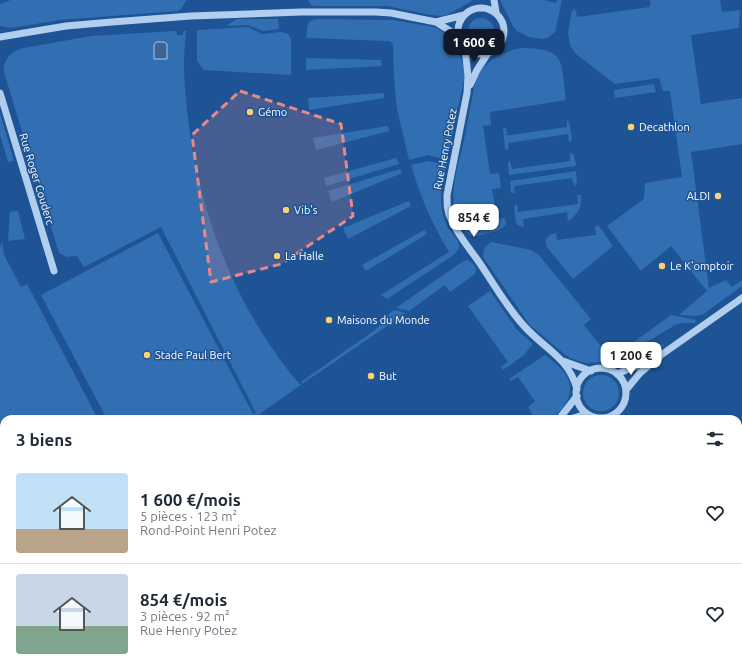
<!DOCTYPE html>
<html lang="fr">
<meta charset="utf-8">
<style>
body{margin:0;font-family:Ubuntu,sans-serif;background:#f2f2f3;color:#1f2937;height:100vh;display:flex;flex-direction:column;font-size:15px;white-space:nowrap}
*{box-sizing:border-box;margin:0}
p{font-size:13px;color:#747a83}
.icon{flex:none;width:22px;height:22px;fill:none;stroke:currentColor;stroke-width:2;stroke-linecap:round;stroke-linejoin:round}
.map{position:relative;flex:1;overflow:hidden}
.side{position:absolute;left:0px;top:415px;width:742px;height:256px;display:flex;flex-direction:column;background:#fff;border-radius:12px 12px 0 0;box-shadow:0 1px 3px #0004}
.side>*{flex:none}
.price{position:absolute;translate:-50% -34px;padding:0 9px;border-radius:8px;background:#fff;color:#222;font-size:13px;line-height:26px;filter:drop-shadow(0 1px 2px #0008)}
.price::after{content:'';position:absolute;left:50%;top:24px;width:12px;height:9px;margin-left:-6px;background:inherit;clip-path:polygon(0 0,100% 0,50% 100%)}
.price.active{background:#111827;color:#fff}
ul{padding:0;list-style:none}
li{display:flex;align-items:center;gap:12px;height:100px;padding:0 16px}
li+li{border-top:1px solid #e0e1e3}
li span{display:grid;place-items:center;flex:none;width:112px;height:80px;border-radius:4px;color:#555}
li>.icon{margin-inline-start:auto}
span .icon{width:48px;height:48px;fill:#fffc;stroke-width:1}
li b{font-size:17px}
h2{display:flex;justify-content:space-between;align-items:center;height:48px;padding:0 16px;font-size:17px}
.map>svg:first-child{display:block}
.green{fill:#326fb2}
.water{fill:#3d6492;stroke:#a4c9f0}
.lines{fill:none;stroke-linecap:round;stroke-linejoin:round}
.minor{stroke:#b1ceef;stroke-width:7}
.marked{fill:#e88989;fill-opacity:0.2;stroke:#e88989;stroke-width:3;stroke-dasharray:8 5;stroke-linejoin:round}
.poi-dot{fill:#fed170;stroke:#1e5495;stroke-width:1.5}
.labels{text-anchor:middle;stroke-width:3;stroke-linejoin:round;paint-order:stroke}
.poi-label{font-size:11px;fill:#fff;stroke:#1e5495;text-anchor:start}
.street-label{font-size:11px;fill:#fff;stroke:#1e5495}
</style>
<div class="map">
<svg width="742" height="671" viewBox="0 0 742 671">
<rect width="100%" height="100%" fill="#1e5495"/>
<path class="green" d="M 11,0 L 186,0 L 182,8 L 178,11 L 60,20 L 11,28 L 0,26 L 0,4 Z
M 308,0 L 473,0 L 447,15 L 442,16 L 431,15 L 387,6 L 315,6 L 311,5 Z
M 500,0 L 544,0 L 556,3 L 557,0 L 562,0 L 555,32 L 549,37 L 543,39 L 529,37 L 517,31 L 513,26 Z
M 650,0 L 720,0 L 722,12 L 740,10 L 739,28 L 691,35 L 701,104 L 742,98 L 742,144 L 691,152 L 709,288 L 726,280 L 732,287 L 742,280 L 742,286 L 702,315 L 696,316 L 679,315 L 707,291 L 671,246 L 641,271 L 607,226 L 644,199 L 645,183 L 682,177 L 670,91 L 663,91 L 659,78 L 615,84 L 576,54 L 570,45 L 568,33 L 572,11 L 575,8 L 577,17 L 650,7 Z
M468 31a13 13 0 1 1 26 0a13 13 0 1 1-26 0Z
M 237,19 L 278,19 L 279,29 L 263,31 L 248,25 L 226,26 Z
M 318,19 L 392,20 L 434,27 C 451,34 464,57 465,75 L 447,160 L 428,155 L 409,160 L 397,109 L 394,79 L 393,45 L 392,43 L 389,41 L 306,38 L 308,23 L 312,20 Z
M 248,27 L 262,34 L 282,32 L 288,34 L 291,39 L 291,75 L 204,70 L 197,61 L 197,30 Z
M 176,31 L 177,35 L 183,35 L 183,31 L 186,31 C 185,43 184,55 184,67 C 187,162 214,260 266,339 C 277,355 287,371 301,385 L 262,412 L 257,419 L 107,419 L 41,295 L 158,233 L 253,414 L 256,413 L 161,227 L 84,267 L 77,256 L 67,257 L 59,253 L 4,72 C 3,58 12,51 24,48 L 91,36 Z
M 521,48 C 567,48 561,61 566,100 L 490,112 L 491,125 L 483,126 L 490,174 L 499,173 L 501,188 L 492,189 L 497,219 L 505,218 L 506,224 C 502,231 493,232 485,234 C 473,238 466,236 460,224 C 446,198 458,167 464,140 C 468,121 471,102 475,83 C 481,63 501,52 521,48 Z
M 306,58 L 381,60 L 382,66 L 306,70 Z
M 654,84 L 656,92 L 615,98 L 614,90 Z
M 384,93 L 384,98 L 309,110 L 308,98 Z
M 0,113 L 14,161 L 8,162 L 0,135 Z
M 567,120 L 569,122 L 572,139 L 570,142 L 569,142 L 568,134 L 508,143 L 509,150 L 505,149 L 503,128 L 506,128 L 507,135 L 511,135 L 567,127 Z
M 388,126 L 389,131 L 316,150 L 313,138 Z
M 570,153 L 574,155 L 576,166 L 509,175 L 508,164 L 509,161 L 510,161 L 512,169 L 570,161 Z
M 396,158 L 399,164 L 326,186 L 324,178 Z
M 429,161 L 446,165 C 441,186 437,207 448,227 C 451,232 459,240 459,246 C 459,250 455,254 452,256 L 387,299 L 381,295 L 449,252 C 432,224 420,196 411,165 Z
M 400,169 L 402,173 L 332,202 L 328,191 Z
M 576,171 L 577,182 L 575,186 L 574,186 L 572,178 L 514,186 L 515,194 L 511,192 L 510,181 Z
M 577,195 L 581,195 C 582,206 578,215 568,221 L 567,212 L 523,219 L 524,227 L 520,226 L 516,224 L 514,207 L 515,205 L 517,204 L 518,212 L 578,204 Z
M 409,201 L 411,206 L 348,239 L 343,228 Z
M 18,211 L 25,239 L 8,241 L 10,212 Z
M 598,225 L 613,246 L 573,279 L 547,247 C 543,239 549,234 556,233 L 557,240 L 596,235 L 595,227 Z
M 424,230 L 427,234 L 366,271 L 362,265 Z
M 2,242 L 4,255 L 21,287 L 27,284 L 98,419 L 4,419 L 4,502 L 0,505 L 0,248 Z
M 491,242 L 531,250 L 539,255 L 591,319 L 584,325 L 603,349 L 610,343 C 630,369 636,357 659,344 L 665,345 L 635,363 L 624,366 L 603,362 L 585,363 L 570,358 L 563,353 L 530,325 L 483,257 L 484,248 Z
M 467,260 L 471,262 L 476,268 L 475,274 L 450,292 L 445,285 L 409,311 L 396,308 L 462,262 Z
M 490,291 L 517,330 L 533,344 L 524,355 L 503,370 L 501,367 L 508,362 L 468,306 Z
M 394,310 L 406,313 L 302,384 L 301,382 L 375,330 C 383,324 386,315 394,310 Z
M 671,315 L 696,320 L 695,323 L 682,323 L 675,325 L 635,349 L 630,350 L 627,347 Z
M 545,355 C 560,367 577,379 567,401 C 562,409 558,414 550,419 L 528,419 L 533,415 L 528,407 L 535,401 L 518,377 L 511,381 L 509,379 Z
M583 393a18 18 0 1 1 36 0a18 18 0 1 1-36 0Z
M 219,667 L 306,667 L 300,671 L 206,671 Z"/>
<path class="water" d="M 156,42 L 164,42 L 167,44 L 167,59 L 154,59 L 154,45 Z
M 242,667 L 285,667 L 279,671 L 236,671 Z"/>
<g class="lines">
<path class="minor" d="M 494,0 L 496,12
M458 31a23 23 0 1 1 46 0a23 23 0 1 1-46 0Z
M 436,22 L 464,15
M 0,37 L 66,26 L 112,22 L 191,16 L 301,12 L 376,12 L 391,13 L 436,22 L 458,36
M 465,48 L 468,76 L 467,93 L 447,195 C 447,204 447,212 451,219 C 458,236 471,250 481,265 C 495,286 508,309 525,327 C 546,350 568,357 577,389
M 470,85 L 477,70 L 488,53
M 0,93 L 54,271
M 563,361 L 591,371
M576 393a25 25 0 1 1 50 0a25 25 0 1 1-50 0Z
M 617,374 L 652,359
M 626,390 L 640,373 L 661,355 L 742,298
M 559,419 L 577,396
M 570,419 L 583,415 L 590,416
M 738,593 L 742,599
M 0,604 L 4,611
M 32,667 L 34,671
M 183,671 L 189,667"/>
</g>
<path class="marked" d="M 240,91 L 341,124 L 353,216 L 281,264 L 211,282 L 192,135 Z"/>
<g class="poi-dot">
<circle cx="250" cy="112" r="4"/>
<circle cx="631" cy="127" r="4"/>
<circle cx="718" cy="196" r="4"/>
<circle cx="286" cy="210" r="4"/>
<circle cx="277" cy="256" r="4"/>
<circle cx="662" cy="266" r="4"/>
<circle cx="329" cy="320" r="4"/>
<circle cx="147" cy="355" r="4"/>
<circle cx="371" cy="376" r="4"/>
</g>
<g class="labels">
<g class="poi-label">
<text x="258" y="116">Gémo</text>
<text x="639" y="131">Decathlon</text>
<text x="710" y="200" text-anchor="end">ALDI</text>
<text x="294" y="214">Vib's</text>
<text x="285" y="260">La Halle</text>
<text x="670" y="270">Le K'omptoir</text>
<text x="337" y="324">Maisons du Monde</text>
<text x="155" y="359">Stade Paul Bert</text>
<text x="379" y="380">But</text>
</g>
<g class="street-label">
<text transform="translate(445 149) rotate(-79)" y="4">Rue Henry Potez</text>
<text transform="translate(37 179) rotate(73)" y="4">Rue Roger Couderc</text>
</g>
</g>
</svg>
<b class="price active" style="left:474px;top:63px">1 600 €</b>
<b class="price" style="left:474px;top:238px">854 €</b>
<b class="price" style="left:631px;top:376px">1 200 €</b>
<section class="side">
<h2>3 biens<svg class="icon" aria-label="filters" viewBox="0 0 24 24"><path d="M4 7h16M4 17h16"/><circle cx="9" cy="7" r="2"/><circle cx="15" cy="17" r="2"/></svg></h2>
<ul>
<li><span style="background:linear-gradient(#bfe0f5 70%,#b9a48a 0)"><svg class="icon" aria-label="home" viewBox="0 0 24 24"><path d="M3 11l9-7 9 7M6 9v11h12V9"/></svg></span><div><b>1 600 €/mois</b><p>5 pièces · 123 m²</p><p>Rond-Point Henri Potez</p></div><svg class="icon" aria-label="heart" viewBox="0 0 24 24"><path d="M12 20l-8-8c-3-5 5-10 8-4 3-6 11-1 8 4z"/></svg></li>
<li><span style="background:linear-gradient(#c9d6e8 65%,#7fa58c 0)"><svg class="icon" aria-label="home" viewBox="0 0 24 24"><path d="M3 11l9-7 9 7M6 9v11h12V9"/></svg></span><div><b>854 €/mois</b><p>3 pièces · 92 m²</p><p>Rue Henry Potez</p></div><svg class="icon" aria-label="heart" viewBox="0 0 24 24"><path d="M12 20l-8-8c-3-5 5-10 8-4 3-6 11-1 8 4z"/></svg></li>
</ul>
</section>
</div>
